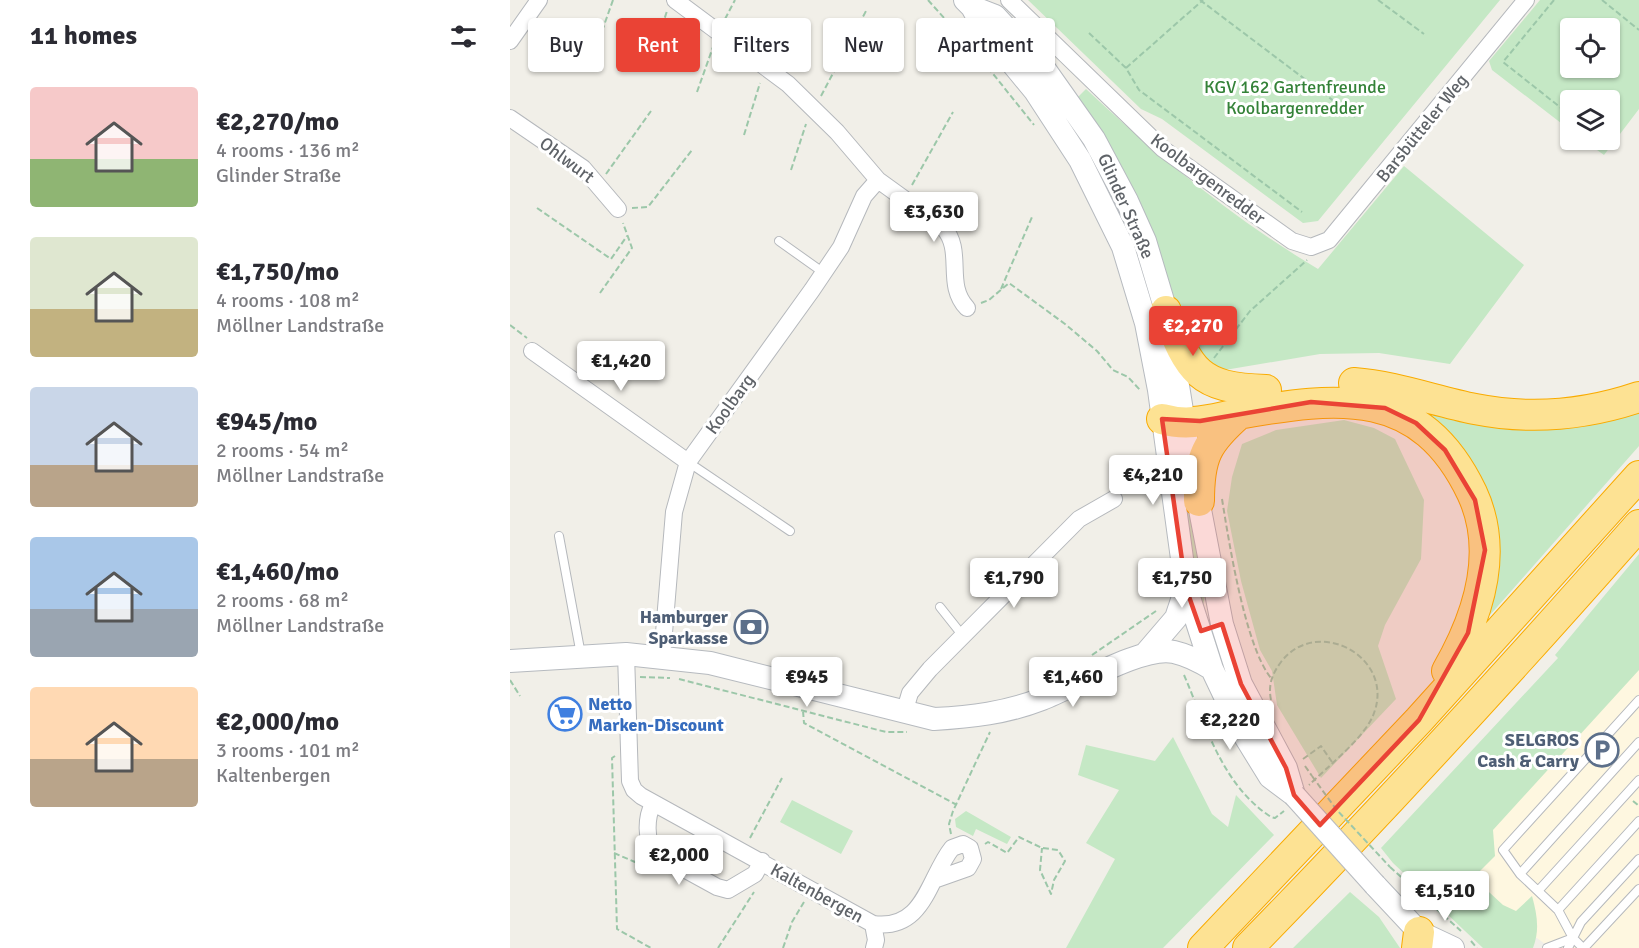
<!DOCTYPE html>
<meta charset="utf-8">
<style>
body{margin:0;font-family:Signika,sans-serif;background:#f2f2f3;color:#2b2b33;height:100vh;display:flex;flex-direction:column;font-size:22px;white-space:nowrap}
*{box-sizing:border-box;margin:0}
p{font-size:20px;color:#7c7c81}
.icon{flex:none;width:33px;height:33px;fill:none;stroke:currentColor;stroke-width:2;stroke-linecap:round;stroke-linejoin:round}
.map{position:relative;flex:1;overflow:hidden}
.sheet{display:flex;flex-direction:column;background:#fff;width:510px}
.sheet>*{flex:none}
.banner{position:absolute;left:18px;top:18px;width:570px;height:54px;display:flex;gap:12px}
.fabs{position:absolute;left:1050px;top:18px;display:grid;gap:12px}
.fabs a{display:grid;place-items:center;width:60px;height:60px;border-radius:6px;background:#fff;box-shadow:0 2px 4px #0004;font-size:30px}
.price{position:absolute;translate:-50% -51px;padding:0 14px;border-radius:6px;background:#fff;color:#222;font-size:20px;line-height:39px;filter:drop-shadow(0 2px 3px #0008)}
.price::after{content:'';position:absolute;left:50%;top:36px;width:18px;height:14px;margin-left:-9px;background:inherit;clip-path:polygon(0 0,100% 0,50% 100%)}
.price.current{background:#ea4335;color:#fff}
ul{padding:0;list-style:none}
li{display:flex;align-items:center;gap:18px;height:150px;padding:0 30px}
li span{display:grid;place-items:center;flex:none;width:168px;height:120px;border-radius:6px;color:#555}
li>.icon{margin-inline-start:auto}
span .icon{width:72px;height:72px;fill:#fffc;stroke-width:1}
li b{font-size:26px}
h2{display:flex;justify-content:space-between;align-items:center;height:72px;padding:0 30px;font-size:26px}
.chip{padding:0 21px;border-radius:6px;background:#fff;box-shadow:0 2px 4px #0004;font-size:21px;line-height:54px}
.chip.current{background:#ea4335;color:#fff}
main{display:flex;flex:1;min-height:0}
.map>svg:first-child{display:block}
.commercial{fill:#fef7e0}
.green{fill:#c5e8c5;fill-rule:evenodd}
.lines{fill:none;stroke-linecap:round;stroke-linejoin:round}
.lane-casing{stroke:#b5b8bc;stroke-width:10}
.street-casing{stroke:#b5b8bc;stroke-width:18}
.secondary-casing{stroke:#b6babf;stroke-width:24}
.highway-casing{stroke:#f9ab00;stroke-width:32}
.path{stroke:#9cc7a9;stroke-width:2;stroke-dasharray:6 3;stroke-linecap:butt}
.lane{stroke:#fff;stroke-width:8}
.street{stroke:#fff;stroke-width:16}
.secondary{stroke:#fff;stroke-width:22}
.highway{stroke:#fde293;stroke-width:30}
.secondary-bridge-casing{stroke:#b6babf;stroke-width:24;stroke-linecap:butt}
.path-bridge{stroke:#9cc7a9;stroke-width:2;stroke-dasharray:6 3;stroke-linecap:butt}
.secondary-bridge{stroke:#fff;stroke-width:22}
.marked{fill:#ea4335;fill-opacity:0.2;stroke:#ea4335;stroke-width:4.5;stroke-linejoin:round}
.labels{text-anchor:middle;stroke-width:6;stroke-linejoin:round;paint-order:stroke}
.park-label{font-size:18px;fill:#348238;stroke:#fff}
.street-label{font-size:18px;fill:#5f6368;stroke:#fff}
.service-label{font-size:18px;font-weight:bold;fill:#4e5e75;stroke:#fff;text-anchor:end}
.shop-label{font-size:18px;font-weight:bold;fill:#366cbe;stroke:#fff;text-anchor:start}
</style>
<main>
<section class="sheet">
<h2>11 homes<svg class="icon" aria-label="filters" viewBox="0 0 24 24"><path d="M4 7h16M4 17h16"/><circle cx="9" cy="7" r="2"/><circle cx="15" cy="17" r="2"/></svg></h2>
<ul>
<li><span style="background:linear-gradient(#f6c9c9 60%,#8fb573 0)"><svg class="icon" aria-label="home" viewBox="0 0 24 24"><path d="M3 11l9-7 9 7M6 9v11h12V9"/></svg></span><div><b>€2,270/mo</b><p>4 rooms · 136 m²</p><p>Glinder Straße</p></div></li>
<li><span style="background:linear-gradient(#dfe7d0 60%,#c2b280 0)"><svg class="icon" aria-label="home" viewBox="0 0 24 24"><path d="M3 11l9-7 9 7M6 9v11h12V9"/></svg></span><div><b>€1,750/mo</b><p>4 rooms · 108 m²</p><p>Möllner Landstraße</p></div></li>
<li><span style="background:linear-gradient(#c9d6e8 65%,#b9a48a 0)"><svg class="icon" aria-label="home" viewBox="0 0 24 24"><path d="M3 11l9-7 9 7M6 9v11h12V9"/></svg></span><div><b>€945/mo</b><p>2 rooms · 54 m²</p><p>Möllner Landstraße</p></div></li>
<li><span style="background:linear-gradient(#a9c7e8 60%,#9aa5b1 0)"><svg class="icon" aria-label="home" viewBox="0 0 24 24"><path d="M3 11l9-7 9 7M6 9v11h12V9"/></svg></span><div><b>€1,460/mo</b><p>2 rooms · 68 m²</p><p>Möllner Landstraße</p></div></li>
<li><span style="background:linear-gradient(#ffd9b3 60%,#b9a48a 0)"><svg class="icon" aria-label="home" viewBox="0 0 24 24"><path d="M3 11l9-7 9 7M6 9v11h12V9"/></svg></span><div><b>€2,000/mo</b><p>3 rooms · 101 m²</p><p>Kaltenbergen</p></div></li>
</ul>
</section>
<div class="map">
<svg width="1129" height="948" viewBox="0 0 1129 948">
<rect width="100%" height="100%" fill="#f1efe8"/>
<path class="commercial" d="M 1129,587 L 1129,948 L 1041,948 L 896,846 Z"/>
<path class="green" d="M 518,0 L 990,0 L 808,221 L 793,223 L 652,119 L 631,109 Z
M 1030,0 L 1129,0 L 1129,109 L 1094,155 L 1073,140 L 1100,140 L 1100,100 L 1060,100 L 1060,130 L 982,70 L 979,61 ZM 1060,28 L 1100,28 L 1100,68 L 1060,68 Z
M 576,89 C 647,156 724,219 808,269 L 894,166 L 1014,265 L 940,364 L 869,353 L 810,354 L 703,372 L 676,341 L 627,197 L 611,165 L 568,97 Z
M 1129,403 L 1129,446 L 980,615 L 973,614 L 982,576 L 918,420 L 917,404 Z
M 834,420 L 864,428 L 885,439 L 914,500 L 911,559 L 875,625 L 868,646 L 886,699 L 811,778 L 767,705 L 762,671 L 750,650 L 731,581 L 717,511 L 722,477 L 732,444 L 766,430 Z
M 671,429 L 696,586 L 693,607 L 690,608 L 672,506 Z
M 1129,554 L 1129,670 L 983,830 L 985,856 L 965,876 L 966,880 L 993,905 L 1006,911 L 1022,896 C 1027,914 1030,930 1023,948 L 973,948 L 883,863 L 871,848 L 1048,658 L 1045,655 Z
M 663,737 L 702,814 L 718,827 L 726,795 L 764,835 L 653,948 L 556,948 L 605,859 L 576,843 L 609,790 L 568,775 L 576,745 L 645,761 Z
M 282,800 L 343,831 L 331,854 L 270,822 Z
M 456,811 L 501,837 L 497,844 L 466,829 L 463,836 L 446,827 L 445,819 Z
M 840,892 L 869,917 L 890,948 L 783,948 Z"/>
<g class="lines">
<g class="lane-casing">
<path id="lane" d="M 269,241 L 314,273
M 178,462 L 280,531
M 49,536 L 71,655
M 430,607 L 453,636
M 1010,874 L 1129,742
M 1028,891 L 1129,780
M 1048,910 L 1129,821
M 1037,948 L 1063,938
M 1058,948 L 1071,922 L 1129,859
M 1073,948 L 1063,938 L 1048,910 L 1010,874 L 993,850 L 1129,700
M 1074,948 L 1129,889"/>
</g>
<g class="street-casing">
<path id="street" d="M 165,0 L 278,84 L 327,132 L 368,180 L 433,227 C 455,251 434,284 457,308
M 499,0 L 653,149 L 782,241 L 801,247 L 819,240 L 1016,0
M 0,41 L 29,0
M 0,118 L 73,168 L 108,209
M 22,351 L 178,462
M 116,654 L 120,781 L 124,790 L 131,796 L 363,924 C 415,931 418,878 442,848 L 453,844 L 460,848 L 463,859 L 458,868 L 424,880
M 152,657 L 164,512 L 178,462 L 302,290 L 331,247 L 354,196 L 368,180
M 394,713 L 400,693 L 420,669 L 569,519 L 604,499
M 143,804 C 136,817 135,840 145,853 L 207,887 L 218,890 L 245,874 L 252,861
M 363,924 L 366,940 L 364,948"/>
</g>
<g class="secondary-casing">
<path id="secondary" d="M 455,0 L 462,7 L 485,16 L 536,71 L 584,139 L 617,201 L 635,241 L 656,311 L 677,442 L 712,624 L 731,684 L 776,768 L 784,795
M 462,7 L 474,29 L 525,91 L 570,160 L 613,247 L 636,323 L 649,390 L 676,588 L 702,669 L 731,730 L 760,777 L 784,795
M 636,653 L 666,618 L 676,588
M 0,661 L 116,654 L 200,663 L 424,719 C 461,717 496,713 532,699 C 564,687 632,645 664,652 C 677,655 691,662 702,669
M 865,885 L 909,932 L 917,944
M 909,932 L 943,948"/>
</g>
<g class="highway-casing">
<path id="highway" d="M 656,311 C 680,372 688,388 756,390
M 844,383 C 885,386 925,401 965,409 C 1021,420 1076,415 1129,397
M 652,419 C 679,427 702,419 728,414 C 829,396 911,386 962,493 C 990,553 968,617 937,671
M 689,501 C 689,457 696,443 729,414
M 693,948 L 909,720 L 1129,476
M 738,948 C 872,811 1002,669 1129,525
M 907,948 L 909,932"/>
</g>
<path class="path" d="M 418,0 L 476,65 L 524,125
M 690,0 L 845,117
M 868,0 L 914,34
M 1044,0 L 993,62 L 1060,115
M 1092,0 L 1129,30
M 215,19 L 225,0
M 33,22 L 88,63
M 92,31 L 103,0
M 579,33 L 616,68 L 629,90 L 792,212
M 616,68 L 693,0
M 138,69 L 157,11
M 187,92 L 203,47
M 311,96 L 356,11
M 234,135 L 250,83
M 281,170 L 296,124
M 96,174 L 141,111
M 402,185 L 443,112
M 27,208 L 101,259 L 117,236
M 122,208 L 138,207 L 182,150
M 491,289 L 522,217
M 90,293 L 122,248 L 113,223
M 471,303 L 479,300 L 499,283 L 555,324 L 587,351 L 603,370 L 618,377 L 630,390
M 0,325 L 17,338
M 704,358 L 740,311 L 797,260
M 712,499 C 719,542 735,646 761,678
M 582,655 L 646,611
M 674,675 C 696,726 712,785 761,817 L 765,818 L 774,811
M 130,677 L 160,678
M 169,679 L 376,732 L 397,732
M 0,680 L 10,696
M 761,700 C 758,685 762,674 771,662 C 807,615 885,657 864,713 C 856,737 817,767 799,785
M 293,711 L 294,723 L 447,805
M 105,756 L 102,758 L 107,929 L 141,948
M 793,759 L 811,746 L 822,762
M 795,766 L 802,776
M 1123,801 L 1129,806
M 441,834 L 439,824 L 443,811 L 480,732
M 240,838 L 272,778
M 475,844 L 478,842 L 497,853 L 509,837 L 532,848 L 548,850 L 555,861 L 544,880 L 541,894 L 530,870 L 532,848
M 104,853 L 125,862 L 130,858
M 880,867 L 951,931
M 961,941 L 967,948
M 208,948 L 244,892
M 273,948 L 282,922 L 294,902"/>
<use href="#lane" class="lane"/>
<use href="#street" class="street"/>
<use href="#secondary" class="secondary"/>
<use href="#highway" class="highway"/>
<g class="secondary-bridge-casing">
<path id="secondary-bridge" d="M 784,795 L 865,885"/>
</g>
<path class="path-bridge" d="M 802,776 L 826,809 L 880,867"/>
<use href="#secondary-bridge" class="secondary-bridge"/>
</g>
<path class="marked" d="M 801,402 L 875,408 L 906,423 L 935,450 L 965,500 L 975,550 L 958,633 L 909,720 L 810,825 L 784,795 L 776,768 L 731,684 L 712,624 L 691,631 L 676,588 L 652,419 L 690,421 Z"/>
<defs>
<g id="bank-ring" transform="scale(1.725)"><circle r="9.5" fill="#fff" stroke="#5c6f8a" stroke-width="1.5"/><path d="M-6-4H6V4H-6ZM0-2.3a2.3 2.3 0 1 0 0 4.6a2.3 2.3 0 1 0 0-4.6Z" fill="#5c6f8a"/></g>
<g id="supermarket-ring" transform="scale(1.725)"><circle r="9.5" fill="#fff" stroke="#3f7fe0" stroke-width="1.5"/><path d="M-6-5.5h2.5l.6 2H6L4.5 2H-2.5L-4.4-4H-6ZM-1.5 3.2a1.3 1.3 0 1 0 .1 0ZM3 3.2a1.3 1.3 0 1 0 .1 0Z" fill="#3f7fe0"/></g>
<g id="parking-ring" transform="scale(1.725)"><circle r="9.5" fill="#fff" stroke="#5c6f8a" stroke-width="1.5"/><path d="M-3.5-5.5H1a3.5 3.5 0 0 1 0 7H-1V5.5H-3.5ZM-1-3.4V-.6H.8a1.4 1.4 0 0 0 0-2.8Z" fill="#5c6f8a"/></g>
</defs>
<g fill-rule="evenodd">
<use href="#bank-ring" x="241" y="627"/>
<use href="#supermarket-ring" x="55" y="714"/>
<use href="#parking-ring" x="1092" y="750"/>
</g>
<g class="labels">
<g class="park-label">
<text x="785" y="93">KGV 162 Gartenfreunde<tspan x="785" dy="21">Koolbargenredder</tspan></text>
</g>
<g class="street-label">
<text transform="translate(912 128) rotate(-51)" y="6">Barsbütteler Weg</text>
<text transform="translate(57 160) rotate(37)" y="6">Ohlwurt</text>
<text transform="translate(698 179) rotate(37)" y="6">Koolbargenredder</text>
<text transform="translate(616 206) rotate(66)" y="6">Glinder Straße</text>
<text transform="translate(220 404) rotate(-54)" y="6">Koolbarg</text>
<text transform="translate(307 893) rotate(29)" y="6">Kaltenbergen</text>
</g>
<g class="service-label">
<text x="218" y="623">Hamburger<tspan x="218" dy="21">Sparkasse</tspan></text>
<text x="1069" y="746">SELGROS<tspan x="1069" dy="21">Cash &amp; Carry</tspan></text>
</g>
<g class="shop-label">
<text x="78" y="710">Netto<tspan x="78" dy="21">Marken-Discount</tspan></text>
</g>
</g>
</svg>
<div class="fabs">
<a><svg class="icon" aria-label="locate" viewBox="0 0 24 24"><circle cx="12" cy="12" r="6"/><path d="M12 2v4M12 18v4M2 12h4M18 12h4"/></svg></a>
<a><svg class="icon" aria-label="layers" viewBox="0 0 24 24"><path d="M12 4l9 5-9 5-9-5zM3 14l9 5 9-5"/></svg></a>
</div>
<b class="price" style="left:424px;top:243px">€3,630</b>
<b class="price current" style="left:683px;top:357px">€2,270</b>
<b class="price" style="left:111px;top:392px">€1,420</b>
<b class="price" style="left:643px;top:506px">€4,210</b>
<b class="price" style="left:504px;top:609px">€1,790</b>
<b class="price" style="left:672px;top:609px">€1,750</b>
<b class="price" style="left:297px;top:708px">€945</b>
<b class="price" style="left:563px;top:708px">€1,460</b>
<b class="price" style="left:720px;top:751px">€2,220</b>
<b class="price" style="left:169px;top:886px">€2,000</b>
<b class="price" style="left:935px;top:922px">€1,510</b>
<div class="banner">
<a class="chip">Buy</a>
<a class="chip current">Rent</a>
<a class="chip">Filters</a>
<a class="chip">New</a>
<a class="chip">Apartment</a>
</div>
</div>
</main>
